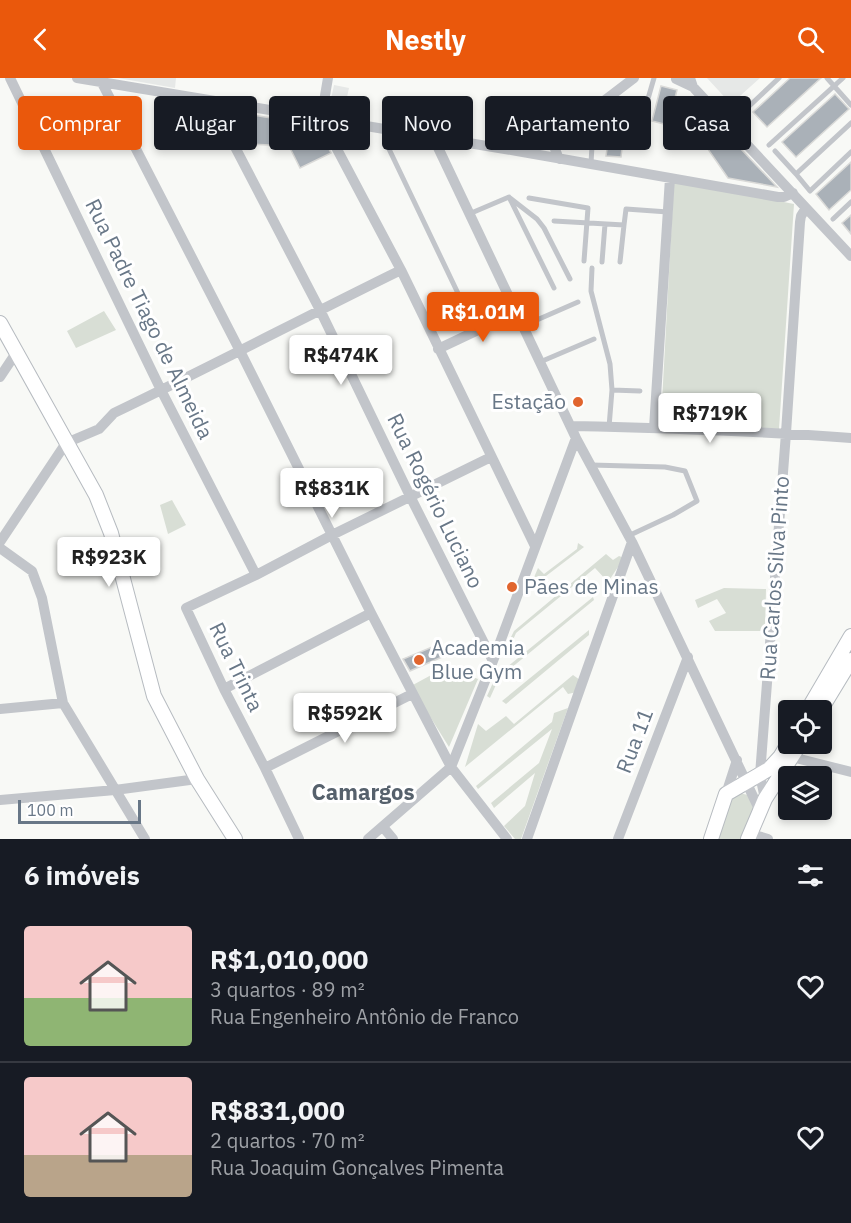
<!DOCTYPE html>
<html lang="pt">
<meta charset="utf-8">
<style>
body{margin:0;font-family:"IBM Plex Sans",sans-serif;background:#242831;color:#f1f3f6;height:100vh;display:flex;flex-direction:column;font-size:22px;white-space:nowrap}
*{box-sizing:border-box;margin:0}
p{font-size:20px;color:#9ea1a6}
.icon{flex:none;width:33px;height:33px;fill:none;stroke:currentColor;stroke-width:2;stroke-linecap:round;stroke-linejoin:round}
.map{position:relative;height:761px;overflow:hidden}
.side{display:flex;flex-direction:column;background:#171b24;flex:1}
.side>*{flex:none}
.banner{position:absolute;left:18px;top:18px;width:816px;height:54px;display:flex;gap:12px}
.tools{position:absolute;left:778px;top:622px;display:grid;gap:12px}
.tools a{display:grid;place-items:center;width:54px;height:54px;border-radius:6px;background:#171b24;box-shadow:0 3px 9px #0003;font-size:30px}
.scale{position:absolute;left:18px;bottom:15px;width:123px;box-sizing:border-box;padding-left:6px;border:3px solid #687787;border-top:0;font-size:16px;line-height:21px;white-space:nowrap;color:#687787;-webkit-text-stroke:4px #fff;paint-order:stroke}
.price{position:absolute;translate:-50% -51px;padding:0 14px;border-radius:6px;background:#fff;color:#222;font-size:20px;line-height:39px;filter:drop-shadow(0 2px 3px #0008)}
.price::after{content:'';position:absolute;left:50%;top:36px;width:18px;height:14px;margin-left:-9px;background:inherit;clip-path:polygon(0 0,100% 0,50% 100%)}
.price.on{background:#ea580c;color:#fff}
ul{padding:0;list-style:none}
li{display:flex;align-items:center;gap:18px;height:150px;padding:0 24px}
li+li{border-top:2px solid #363941}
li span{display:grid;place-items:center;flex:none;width:168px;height:120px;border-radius:6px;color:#555}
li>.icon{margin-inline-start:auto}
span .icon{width:72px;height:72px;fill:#fffc;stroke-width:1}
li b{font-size:26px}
h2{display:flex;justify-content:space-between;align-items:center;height:72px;padding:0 24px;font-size:26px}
.chip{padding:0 21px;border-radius:6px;background:#171b24;box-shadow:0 3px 9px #0003;font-size:21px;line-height:54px}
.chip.on{background:#ea580c;color:#fff}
header{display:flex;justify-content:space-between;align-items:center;height:78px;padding:0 24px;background:#ea580c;color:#fff;font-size:27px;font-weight:700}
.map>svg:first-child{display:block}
.built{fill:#e6e8e7}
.green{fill:#d8ded5}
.building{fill:#aab1b8;stroke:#dadad8;stroke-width:1.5}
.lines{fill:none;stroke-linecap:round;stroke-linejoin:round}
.secondary-casing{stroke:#b6bbc0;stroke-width:16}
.lane{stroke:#c2c5ca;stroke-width:5}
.street{stroke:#c2c5ca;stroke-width:10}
.secondary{stroke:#fff;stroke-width:14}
.poi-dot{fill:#e1652e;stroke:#fff;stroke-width:2}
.labels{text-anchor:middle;stroke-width:6;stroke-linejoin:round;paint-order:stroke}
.street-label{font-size:21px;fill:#687787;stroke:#fff}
.poi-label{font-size:21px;fill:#687787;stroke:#fff;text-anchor:start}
.neighbourhood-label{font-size:22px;font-weight:bold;fill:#56616c;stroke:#fff}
</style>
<header><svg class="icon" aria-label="back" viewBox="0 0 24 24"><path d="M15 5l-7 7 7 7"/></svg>Nestly<svg class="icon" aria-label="search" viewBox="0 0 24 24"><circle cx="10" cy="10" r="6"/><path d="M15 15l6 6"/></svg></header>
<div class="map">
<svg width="851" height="761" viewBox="0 0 851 761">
<rect width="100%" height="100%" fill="#f8f9f6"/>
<path class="built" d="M 118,0 L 176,0 L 175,10 Z
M 707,0 L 760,0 L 731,26 Z
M 334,7 L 349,10 L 343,37 L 328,35 Z"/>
<path class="green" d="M 674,103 L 794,126 L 779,351 L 661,342 Z
M 104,233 L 116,252 L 76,270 L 67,253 Z
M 172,422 L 186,447 L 168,456 L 160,427 Z
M 578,465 L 584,469 L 529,511 L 538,490 L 544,496 L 577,471 Z
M 606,476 L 613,482 L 619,478 L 624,480 L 608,504 L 595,490 L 516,555 L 509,571 L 506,569 L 514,553 Z
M 724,510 L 766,511 L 765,553 L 715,553 L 709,543 L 726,535 L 717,521 L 698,530 L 695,522 Z
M 593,519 L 594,522 L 499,600 L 490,620 L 487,618 L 496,598 Z
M 589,552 L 589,557 L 506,626 L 502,623 Z
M 446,589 L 478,601 L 449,669 L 411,608 Z
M 573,597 L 580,602 L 577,614 L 568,616 L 563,609 L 465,689 L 478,646 L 486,653 L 506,638 L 514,646 Z
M 568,630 L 521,761 L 515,761 L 504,748 L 525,728 L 535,695 L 494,730 L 491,725 L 539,685 L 552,651 L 478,711 L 476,708 L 552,644 L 554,635 Z
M 739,715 L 748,717 L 754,731 L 743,761 L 714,761 L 729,722 Z"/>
<path class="building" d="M 790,0 L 821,0 L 767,49 L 753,34 Z
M 661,8 L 677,12 L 668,47 L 652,43 Z
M 835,16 L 849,31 L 796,79 L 782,64 Z
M 504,19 L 531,24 L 544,20 L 553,38 L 538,43 L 502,48 Z
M 228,33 L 316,47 L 331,75 L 300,90 L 289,68 L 248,66 Z
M 721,50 L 777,109 L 728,100 L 703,64 Z
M 610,51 L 624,53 L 621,79 L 606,78 Z
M 851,84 L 851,112 L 829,132 L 816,116 Z
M 851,137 L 851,156 L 842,145 Z
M 437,567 L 442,579 L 410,593 L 403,581 Z"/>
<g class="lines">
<g class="secondary-casing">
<path id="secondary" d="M 0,245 L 96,417 L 111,455 L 154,618 L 197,701 L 235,761
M 807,633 L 851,558
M 820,633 L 851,582
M 711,761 L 726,716 L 769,691 L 780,679 L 789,664
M 748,761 L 765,721 L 800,666"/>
</g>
<path class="lane" d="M 827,0 L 851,27
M 744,33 L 779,0
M 579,42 L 592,68 L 591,85
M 636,62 L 654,0
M 769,67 L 843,0
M 389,71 L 476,253
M 504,71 L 503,53 L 515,54 L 553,44 L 560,54
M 775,73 L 796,96 L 851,45
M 796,96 L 810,113 L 851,74
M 510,120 L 537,141 L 544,150 L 570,201
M 529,120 L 588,130 L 584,183
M 469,136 L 509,119 L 554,210
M 833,141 L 851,124
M 554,143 L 624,147 L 626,131 L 668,134
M 602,184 L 605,146
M 620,184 L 624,147
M 592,190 L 591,213 L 610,286 L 612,312 L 609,349
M 523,248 L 578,224
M 540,284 L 594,261
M 612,312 L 640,313
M 591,387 L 665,389 L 685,393 L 697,423 L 673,437 L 628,458"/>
<path class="street" d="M 10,0 L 161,312 L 256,497
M 77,0 L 517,73 L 778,119 L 784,119 L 793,115
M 328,0 L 321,41 L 401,192 L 535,468
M 690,0 L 693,9 L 851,178
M 676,1 L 693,9
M 102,5 L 240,273 L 371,535 L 451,689 L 507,761
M 211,23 L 320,232 L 410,418 L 493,583
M 552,58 L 553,66 L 559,81
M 433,59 L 576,360 L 632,464 L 760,733
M 517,73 L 552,58 L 579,42 L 634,0
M 438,271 L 516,234
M 0,299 L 16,275
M 571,348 C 665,350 758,353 851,360
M 654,350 L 670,100
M 0,464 L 66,365 L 99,351 L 114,335 C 210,289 305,239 401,192
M 0,470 L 32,493 L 42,520 L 63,625 L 145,761
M 224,611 L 371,535
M 0,631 L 63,625
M 792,679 L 851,694
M 265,690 L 412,616
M 726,716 L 737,682
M 765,721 L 760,697 L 786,355 L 800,144 L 801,138 L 806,130
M 0,722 L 115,712 L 197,701
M 383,749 L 393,761
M 751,756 L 768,761
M 299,761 L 265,690 L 224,611 L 186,530 L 256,497 L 332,457 L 491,379
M 368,761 L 451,689 L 493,583 L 576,360
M 527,761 L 632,464
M 618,761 L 688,579"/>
<use href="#secondary" class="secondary"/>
</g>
<g class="poi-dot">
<circle cx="578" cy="324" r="6"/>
<circle cx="512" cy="509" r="6"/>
<circle cx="419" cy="582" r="6"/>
</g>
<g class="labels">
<g class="street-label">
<text transform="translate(149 241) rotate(64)" y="7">Rua Padre Tiago de Almeida</text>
<text transform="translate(435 423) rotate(64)" y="7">Rua Rogério Luciano</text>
<text transform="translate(775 500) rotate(-86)" y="7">Rua Carlos Silva Pinto</text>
<text transform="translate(236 589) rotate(64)" y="7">Rua Trinta</text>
<text transform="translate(635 663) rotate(-69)" y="7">Rua 11</text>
</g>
<g class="poi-label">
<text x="566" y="331" text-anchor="end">Estação</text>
<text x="524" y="516">Pães de Minas</text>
<text x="431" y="577">Academia<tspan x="431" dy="24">Blue Gym</tspan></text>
</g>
<g class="neighbourhood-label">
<text x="363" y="722">Camargos</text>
</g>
</g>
</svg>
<div class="tools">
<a><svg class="icon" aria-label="locate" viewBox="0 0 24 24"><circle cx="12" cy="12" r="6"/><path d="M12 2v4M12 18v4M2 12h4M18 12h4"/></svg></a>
<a><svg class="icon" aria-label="layers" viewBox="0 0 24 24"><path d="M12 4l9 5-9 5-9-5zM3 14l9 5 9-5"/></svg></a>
</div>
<div class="scale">100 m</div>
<b class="price on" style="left:483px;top:265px">R$1.01M</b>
<b class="price" style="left:341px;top:308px">R$474K</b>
<b class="price" style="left:710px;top:366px">R$719K</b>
<b class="price" style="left:332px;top:441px">R$831K</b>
<b class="price" style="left:109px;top:510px">R$923K</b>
<b class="price" style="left:345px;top:666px">R$592K</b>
<div class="banner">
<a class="chip on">Comprar</a>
<a class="chip">Alugar</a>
<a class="chip">Filtros</a>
<a class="chip">Novo</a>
<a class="chip">Apartamento</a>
<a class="chip">Casa</a>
</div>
</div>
<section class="side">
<h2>6 imóveis<svg class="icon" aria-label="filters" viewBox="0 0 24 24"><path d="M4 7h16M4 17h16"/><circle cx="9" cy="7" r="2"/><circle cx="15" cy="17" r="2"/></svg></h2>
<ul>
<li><span style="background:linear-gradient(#f6c9c9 60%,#8fb573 0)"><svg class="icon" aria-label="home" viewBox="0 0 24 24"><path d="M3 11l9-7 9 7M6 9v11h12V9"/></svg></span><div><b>R$1,010,000</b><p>3 quartos · 89 m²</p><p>Rua Engenheiro Antônio de Franco</p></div><svg class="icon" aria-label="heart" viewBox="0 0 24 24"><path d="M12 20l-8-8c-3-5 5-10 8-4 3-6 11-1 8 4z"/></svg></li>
<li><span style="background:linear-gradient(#f6c9c9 65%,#b9a48a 0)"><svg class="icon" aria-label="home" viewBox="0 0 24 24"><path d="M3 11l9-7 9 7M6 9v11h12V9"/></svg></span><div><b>R$831,000</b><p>2 quartos · 70 m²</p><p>Rua Joaquim Gonçalves Pimenta</p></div><svg class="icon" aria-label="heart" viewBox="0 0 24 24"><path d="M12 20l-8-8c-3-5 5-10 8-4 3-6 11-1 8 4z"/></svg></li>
</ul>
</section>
